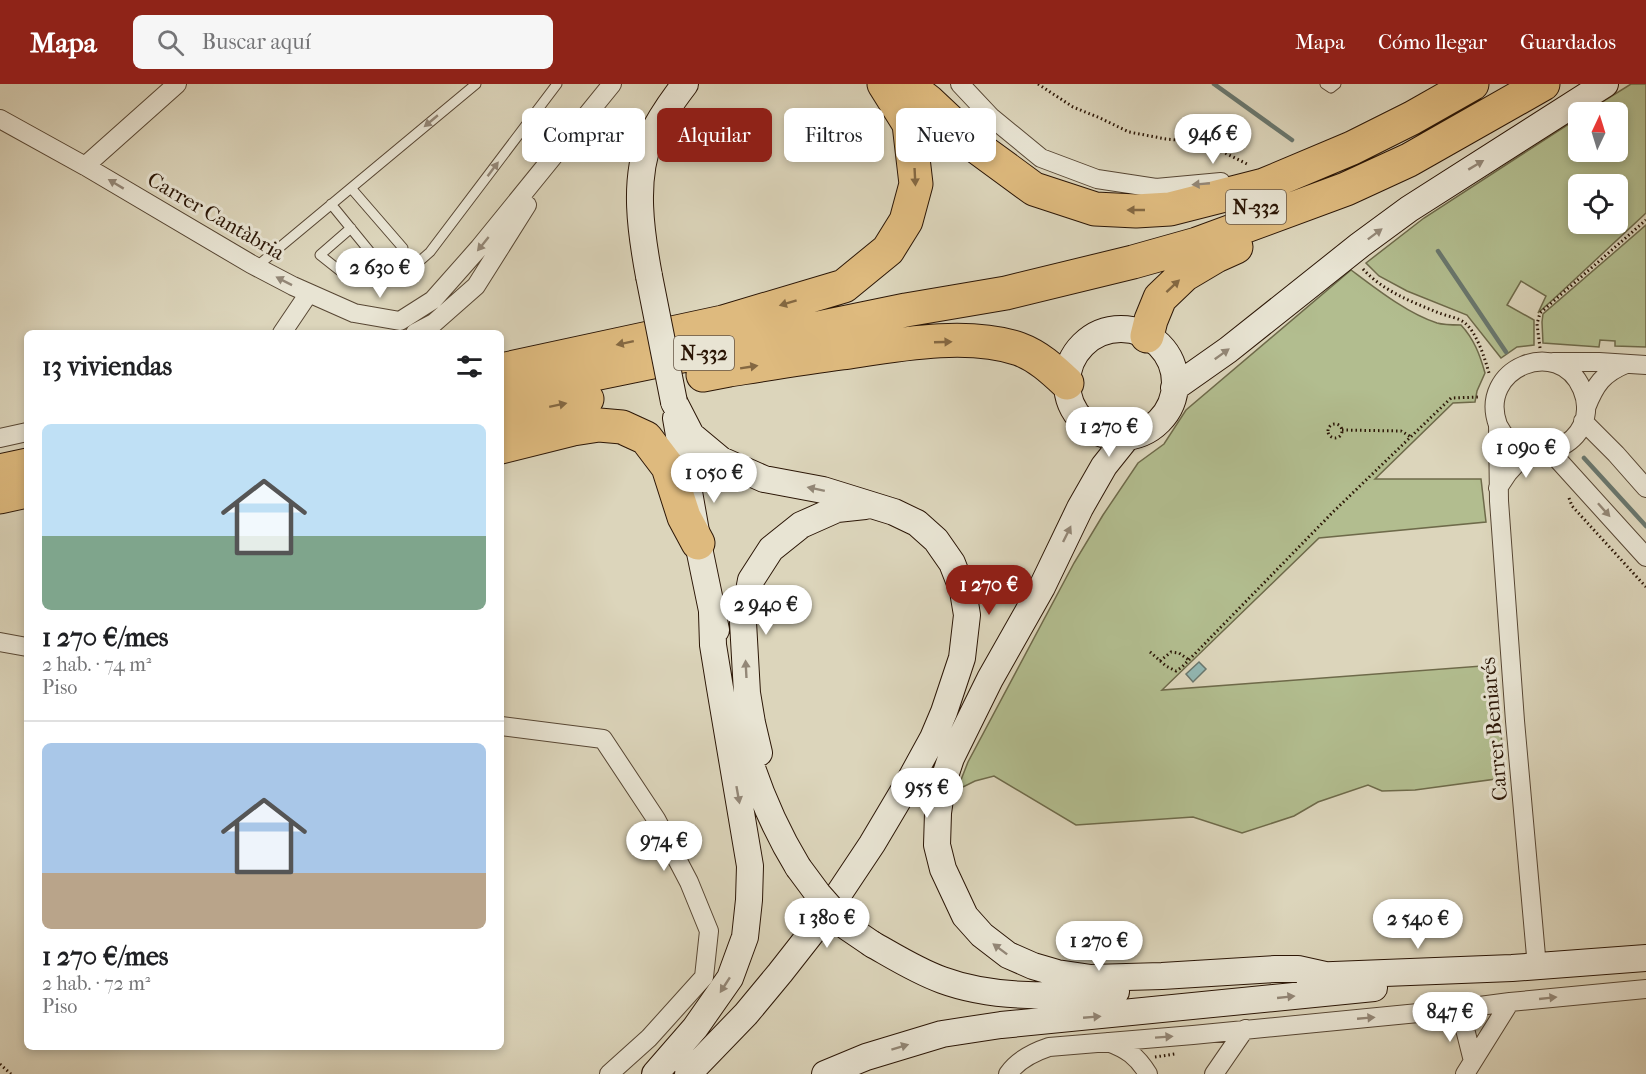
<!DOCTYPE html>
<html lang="es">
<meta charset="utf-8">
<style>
body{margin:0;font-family:"IM FELL French Canon",serif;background:#f6f6f6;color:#202124;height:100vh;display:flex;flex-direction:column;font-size:22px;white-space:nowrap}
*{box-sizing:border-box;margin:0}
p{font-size:20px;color:#757577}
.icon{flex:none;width:33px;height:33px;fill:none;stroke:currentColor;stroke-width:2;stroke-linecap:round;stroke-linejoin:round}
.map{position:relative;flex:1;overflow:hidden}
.drawer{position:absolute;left:24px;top:246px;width:480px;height:720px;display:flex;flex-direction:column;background:#fff;border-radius:9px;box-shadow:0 3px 9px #0003}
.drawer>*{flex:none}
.hud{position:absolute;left:522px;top:24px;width:570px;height:54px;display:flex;gap:12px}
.needle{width:39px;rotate:4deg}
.controls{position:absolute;left:1568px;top:18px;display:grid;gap:12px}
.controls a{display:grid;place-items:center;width:60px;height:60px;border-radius:9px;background:#fff;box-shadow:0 3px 9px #0003;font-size:30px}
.price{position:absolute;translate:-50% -51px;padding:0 14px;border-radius:21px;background:#fff;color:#222;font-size:20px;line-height:39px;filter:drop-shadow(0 2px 3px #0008)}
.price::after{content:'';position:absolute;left:50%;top:36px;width:18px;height:14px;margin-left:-9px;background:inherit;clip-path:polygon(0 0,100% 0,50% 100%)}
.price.current{background:#8f2418;color:#fff}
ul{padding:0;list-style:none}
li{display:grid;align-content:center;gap:12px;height:318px;padding:0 18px}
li+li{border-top:2px solid #e0e0e0}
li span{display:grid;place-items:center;height:186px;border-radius:9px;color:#555}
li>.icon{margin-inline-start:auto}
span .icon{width:108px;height:108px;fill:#fffc;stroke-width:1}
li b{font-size:26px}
h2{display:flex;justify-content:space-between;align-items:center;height:72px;padding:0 18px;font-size:26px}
.pill{padding:0 21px;border-radius:9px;background:#fff;box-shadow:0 3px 9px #0003;font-size:21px;line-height:54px}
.pill.current{background:#8f2418;color:#fff}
header{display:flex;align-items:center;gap:36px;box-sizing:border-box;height:84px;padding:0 30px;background:#8f2418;color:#fff}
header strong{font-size:28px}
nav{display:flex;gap:33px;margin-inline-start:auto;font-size:21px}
.search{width:420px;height:54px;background:#f6f6f6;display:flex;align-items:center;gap:15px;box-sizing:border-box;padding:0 21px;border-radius:9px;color:#757577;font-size:22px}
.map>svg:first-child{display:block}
.green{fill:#b2bd8f;stroke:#6e6a4a;stroke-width:1.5;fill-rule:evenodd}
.water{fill:#92b8b4;stroke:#69776e;stroke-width:1.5}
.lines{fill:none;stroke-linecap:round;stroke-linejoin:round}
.stream{stroke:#69776e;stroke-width:4.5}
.lane-casing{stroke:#574633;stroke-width:11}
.street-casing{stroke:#574633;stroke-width:20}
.secondary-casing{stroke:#2b1606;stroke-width:28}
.highway-casing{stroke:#2b1606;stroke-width:35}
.path{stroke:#2b1606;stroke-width:3;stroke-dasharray:1.5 3;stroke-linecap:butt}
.lane{stroke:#e8e4d3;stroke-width:9}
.street{stroke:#e8e4d3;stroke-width:18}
.secondary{stroke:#e8e4d3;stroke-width:26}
.highway{stroke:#deba7e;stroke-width:33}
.secondary-bridge-casing{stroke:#2b1606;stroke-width:28;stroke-linecap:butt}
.secondary-bridge{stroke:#e8e4d3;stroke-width:26}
.oneway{fill:#938777}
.oneway2{fill:#846842}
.labels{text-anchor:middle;stroke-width:6;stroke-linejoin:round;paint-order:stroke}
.shield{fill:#e8e4d3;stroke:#645444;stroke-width:1.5}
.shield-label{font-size:20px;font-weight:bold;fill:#2b1606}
.street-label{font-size:21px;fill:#2b1606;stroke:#e8e4d3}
</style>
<header>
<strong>Mapa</strong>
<div class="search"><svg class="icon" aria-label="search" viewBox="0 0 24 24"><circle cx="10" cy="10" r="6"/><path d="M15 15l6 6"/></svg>Buscar aquí</div>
<nav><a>Mapa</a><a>Cómo llegar</a><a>Guardados</a></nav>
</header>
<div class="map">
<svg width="1646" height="990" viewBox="0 0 1646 990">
<rect width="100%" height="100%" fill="#dcd5bb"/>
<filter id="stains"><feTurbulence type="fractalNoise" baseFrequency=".00333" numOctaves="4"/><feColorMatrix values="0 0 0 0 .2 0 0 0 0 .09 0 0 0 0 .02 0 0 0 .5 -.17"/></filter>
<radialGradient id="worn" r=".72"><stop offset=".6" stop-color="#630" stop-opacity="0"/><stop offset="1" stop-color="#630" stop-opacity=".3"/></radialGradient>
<path class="green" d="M 1631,0 L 1646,0 L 1646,129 L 1558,211 L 1538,229 L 1546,212 L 1521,197 L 1507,221 L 1534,236 L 1534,261 L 1517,263 L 1501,274 L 1467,231 L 1407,207 L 1379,192 L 1366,179 L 1424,134 L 1578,34 L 1578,68 L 1617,68 L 1617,28 L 1586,28 ZM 1578,100 L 1617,100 L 1617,140 L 1578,140 Z
M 1646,141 L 1646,263 L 1615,262 L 1615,257 L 1600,256 L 1599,263 L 1543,259 L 1542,238 L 1543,230 Z
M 1351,186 C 1375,204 1408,230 1437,239 C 1444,241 1453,241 1461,241 C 1474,255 1480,271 1485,289 L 1477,307 L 1475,318 L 1453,319 L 1375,395 L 1481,395 L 1486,438 L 1319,454 L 1162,606 L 1495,581 L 1503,672 L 1494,673 L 1496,695 L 1415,706 L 1382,707 L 1368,701 L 1318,718 L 1294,732 L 1242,749 L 1193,733 L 1076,741 L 994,692 L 975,697 L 957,706 L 968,678 L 1074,479 L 1103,431 L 1138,379 L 1164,360 L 1186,326 Z"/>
<path class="water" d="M 1199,578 L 1206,585 L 1193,598 L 1186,590 Z"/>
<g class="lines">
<path class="stream" d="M 1214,0 L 1292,56
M 1438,167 L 1506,268
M 1584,374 L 1646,442"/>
<g class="lane-casing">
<path id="lane" d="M 1325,0 L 1331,4 L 1336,0
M 351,104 L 403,164
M 331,120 L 384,185
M 351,144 L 320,171 L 349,194 L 421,176 L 430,168 L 557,0
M 256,183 L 476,0"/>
</g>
<g class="street-casing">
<path id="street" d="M 960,0 L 991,33 L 1041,74 L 1097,95 L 1156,104 L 1221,98
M 0,35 L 85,82 L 251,180 L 293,202 L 354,229 L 400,237 L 433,216 L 479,164 L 612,0
M 85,82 L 177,0
M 282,249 L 309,209
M 415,249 L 434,239 L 476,202 L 527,121
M 1553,278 L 1599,278 L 1646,281
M 1586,324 C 1595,301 1603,289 1626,280
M 1583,337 L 1616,370 L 1646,404
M 1498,341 C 1525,395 1605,359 1582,305 C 1559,251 1477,284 1498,341 L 1499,417 L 1515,637 L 1537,883
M 0,354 L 27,348
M 1550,367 L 1646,473
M 1498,404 L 1508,389 L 1528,367
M 0,558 L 27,563
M 501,642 L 603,655 L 656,735 L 689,798 L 709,847 L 704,893 L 649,954 L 609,990
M 1449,926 L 1464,941 L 1473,977
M 1108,958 C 1127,965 1137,972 1148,990
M 1008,990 C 1017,977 1034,968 1049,963 L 1193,951 L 1449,926 L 1510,918 L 1646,905
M 1214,990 L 1245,945
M 1465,990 L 1510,918"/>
</g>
<g class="secondary-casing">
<path id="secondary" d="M 649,192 C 641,149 633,96 650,55 C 659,35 672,17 685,0
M1067 299a54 54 0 1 1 108 0a54 54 0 1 1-108 0Z
M 1174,304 L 1228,266 L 1360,161 L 1409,125 L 1605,0
M 674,318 L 691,351 L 721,376 L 764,395 L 823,406 L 894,428 L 917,439 L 936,456 L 952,479 L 963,507 L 967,531 L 962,574 L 944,628 L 933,654 L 910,696 L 872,760 L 820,838 L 780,889 L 746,930 L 688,990
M 676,334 L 698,459 L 716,546
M 1128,352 L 1104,382 L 1080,424 L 1042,503 L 990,595 L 951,674 L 942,701 L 938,729 L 937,761 L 943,785 L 965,832 L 982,851 L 1008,871 L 1033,882 L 1057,889 L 1091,894 L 1162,892 L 1275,885 L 1298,885 L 1325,891
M 742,652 C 755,698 773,742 798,783
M 759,669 L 752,639 L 747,609 L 743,538 L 751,496 L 771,465 L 801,441 L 837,425 L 865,422
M 872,860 C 895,873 917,887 942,896 C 996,916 1059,912 1116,908
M 1308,892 L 1512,884 L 1646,874
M 655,990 L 695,944 L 730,894 L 745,853 L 749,816 L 750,782 L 720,604 L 713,561 L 712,529
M 825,990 L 866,973 L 942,950 L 1001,941 L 1374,904"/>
</g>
<g class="highway-casing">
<path id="highway" d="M 906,0 L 928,17 L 978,64 L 1034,105 L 1095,125 L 1136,127 L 1170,125 L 1264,101 L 1352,64 L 1412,34 L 1472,0
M 1147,252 L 1151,236 L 1160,214 L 1184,191 L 1216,172 L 1236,163
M 501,286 L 723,238 L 844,202 L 888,166 L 906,137 L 916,100 L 909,40 L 884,0
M 703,291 L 729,286 C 767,280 804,274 842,269 C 895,261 967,247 1019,265 C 1038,272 1052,285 1067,299
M 501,309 L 906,226 L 1006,209 L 1133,178 L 1197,160 L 1346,105 L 1409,76 L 1543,0
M 501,333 L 587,315
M 501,363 L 573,345 L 599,341 L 622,343 L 646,354 L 668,383 L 684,433 L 698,459
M 0,387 L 27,381
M 0,413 L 27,407"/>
</g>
<path class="path" d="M 1038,0 L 1073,23 L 1100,34 L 1129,48 L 1166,55 L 1197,58 L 1221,67 L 1249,81
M 1363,185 C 1383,207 1412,218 1439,229 C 1447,232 1459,234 1465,239 C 1477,249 1485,275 1489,289
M 1540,264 L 1537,240 L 1540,229 L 1646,136
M1328 347a7 7 0 1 1 14 0a7 7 0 1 1-14 0Z
M 1342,346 L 1401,347 L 1411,353
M 1569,414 L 1572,422 L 1646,503
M 1150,568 L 1166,582 L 1176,587 L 1182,583 L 1333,428 L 1451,314 L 1480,313
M 1160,577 L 1171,568 L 1179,569 L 1189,576
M 1155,973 L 1175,970
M 0,980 L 11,990"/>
<use href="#lane" class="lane"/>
<use href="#street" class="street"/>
<use href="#secondary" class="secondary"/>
<use href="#highway" class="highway"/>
<g class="secondary-bridge-casing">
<path id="secondary-bridge" d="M 649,192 L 674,318
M 798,783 L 818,810 L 847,843 L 872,860"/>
</g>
<use href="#secondary-bridge" class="secondary-bridge"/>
</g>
<defs><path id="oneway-solid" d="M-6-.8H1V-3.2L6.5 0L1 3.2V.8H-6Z" transform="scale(1.5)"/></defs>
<g class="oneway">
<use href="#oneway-solid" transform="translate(431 37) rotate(140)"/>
<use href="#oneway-solid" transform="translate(1476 81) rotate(-31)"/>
<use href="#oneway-solid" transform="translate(493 85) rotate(-53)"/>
<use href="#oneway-solid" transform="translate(116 100) rotate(-149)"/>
<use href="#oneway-solid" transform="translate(1201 100) rotate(175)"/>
<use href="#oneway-solid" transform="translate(1375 150) rotate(-37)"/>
<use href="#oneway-solid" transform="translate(483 160) rotate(129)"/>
<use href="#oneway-solid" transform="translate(284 197) rotate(-153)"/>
<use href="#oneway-solid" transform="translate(1222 270) rotate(-36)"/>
<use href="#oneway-solid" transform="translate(816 405) rotate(-168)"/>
<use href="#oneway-solid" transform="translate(1604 426) rotate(48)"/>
<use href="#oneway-solid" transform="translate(1067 450) rotate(-64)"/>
<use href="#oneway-solid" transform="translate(746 585) rotate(-93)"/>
<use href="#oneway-solid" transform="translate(738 711) rotate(80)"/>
<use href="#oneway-solid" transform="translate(1000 865) rotate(-143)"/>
<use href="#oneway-solid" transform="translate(725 901) rotate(123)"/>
<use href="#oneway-solid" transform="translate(1286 913) rotate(-6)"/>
<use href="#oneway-solid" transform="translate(1548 914) rotate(-6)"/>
<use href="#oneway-solid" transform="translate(1092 933) rotate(-5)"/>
<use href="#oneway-solid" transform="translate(1366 934) rotate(-5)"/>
<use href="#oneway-solid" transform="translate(1164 953) rotate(-4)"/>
<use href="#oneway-solid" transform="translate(900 963) rotate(-17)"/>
</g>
<g class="oneway2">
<use href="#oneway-solid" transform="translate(915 93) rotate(87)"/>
<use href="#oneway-solid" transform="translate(1136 126) rotate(-180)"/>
<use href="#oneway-solid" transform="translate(1173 202) rotate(-43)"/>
<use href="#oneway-solid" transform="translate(788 219) rotate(163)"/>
<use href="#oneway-solid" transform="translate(943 258) rotate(-2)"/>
<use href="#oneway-solid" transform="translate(625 259) rotate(168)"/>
<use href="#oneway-solid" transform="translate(749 283) rotate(-9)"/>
<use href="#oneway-solid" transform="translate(558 321) rotate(-12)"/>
</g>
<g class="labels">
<g class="shield">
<rect x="1226" y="106" width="60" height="34" rx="4.5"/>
<rect x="674" y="252" width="60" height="34" rx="4.5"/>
</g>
<g class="shield-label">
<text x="1256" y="130">N-332</text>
<text x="704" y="276">N-332</text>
</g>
<g class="street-label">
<text transform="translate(216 132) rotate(30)" y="7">Carrer Cantàbria</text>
<text transform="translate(1494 645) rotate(-95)" y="7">Carrer Beniarés</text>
</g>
</g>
<rect width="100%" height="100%" filter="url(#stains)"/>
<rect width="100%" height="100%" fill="url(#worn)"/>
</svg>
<div class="controls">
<a><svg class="needle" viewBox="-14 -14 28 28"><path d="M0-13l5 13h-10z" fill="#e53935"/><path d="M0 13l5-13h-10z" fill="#757577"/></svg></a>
<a><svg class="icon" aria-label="locate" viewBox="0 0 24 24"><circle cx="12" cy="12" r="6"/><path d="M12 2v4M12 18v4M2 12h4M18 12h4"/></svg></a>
</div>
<b class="price" style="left:1213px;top:81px">946 €</b>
<b class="price" style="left:380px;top:215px">2 630 €</b>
<b class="price" style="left:1109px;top:374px">1 270 €</b>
<b class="price" style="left:1526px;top:395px">1 090 €</b>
<b class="price" style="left:714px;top:420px">1 050 €</b>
<b class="price current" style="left:989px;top:532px">1 270 €</b>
<b class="price" style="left:766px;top:552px">2 940 €</b>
<b class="price" style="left:927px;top:735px">955 €</b>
<b class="price" style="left:664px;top:788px">974 €</b>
<b class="price" style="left:827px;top:865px">1 380 €</b>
<b class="price" style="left:1418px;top:866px">2 540 €</b>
<b class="price" style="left:1099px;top:888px">1 270 €</b>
<b class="price" style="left:1450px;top:959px">847 €</b>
<div class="hud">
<a class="pill">Comprar</a>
<a class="pill current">Alquilar</a>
<a class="pill">Filtros</a>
<a class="pill">Nuevo</a>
</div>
<section class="drawer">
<h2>13 viviendas<svg class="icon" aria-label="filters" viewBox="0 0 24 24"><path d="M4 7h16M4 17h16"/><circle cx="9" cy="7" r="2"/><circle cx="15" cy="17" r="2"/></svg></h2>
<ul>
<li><span style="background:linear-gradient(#bfe0f5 60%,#7fa58c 0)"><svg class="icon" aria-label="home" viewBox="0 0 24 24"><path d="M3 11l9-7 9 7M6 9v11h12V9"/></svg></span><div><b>1 270 €/mes</b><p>2 hab. · 74 m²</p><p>Piso</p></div></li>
<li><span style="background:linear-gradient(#a9c7e8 70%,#b9a48a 0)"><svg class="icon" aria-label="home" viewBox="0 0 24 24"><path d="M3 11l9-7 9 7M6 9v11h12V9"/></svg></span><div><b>1 270 €/mes</b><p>2 hab. · 72 m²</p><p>Piso</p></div></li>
</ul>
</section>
</div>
